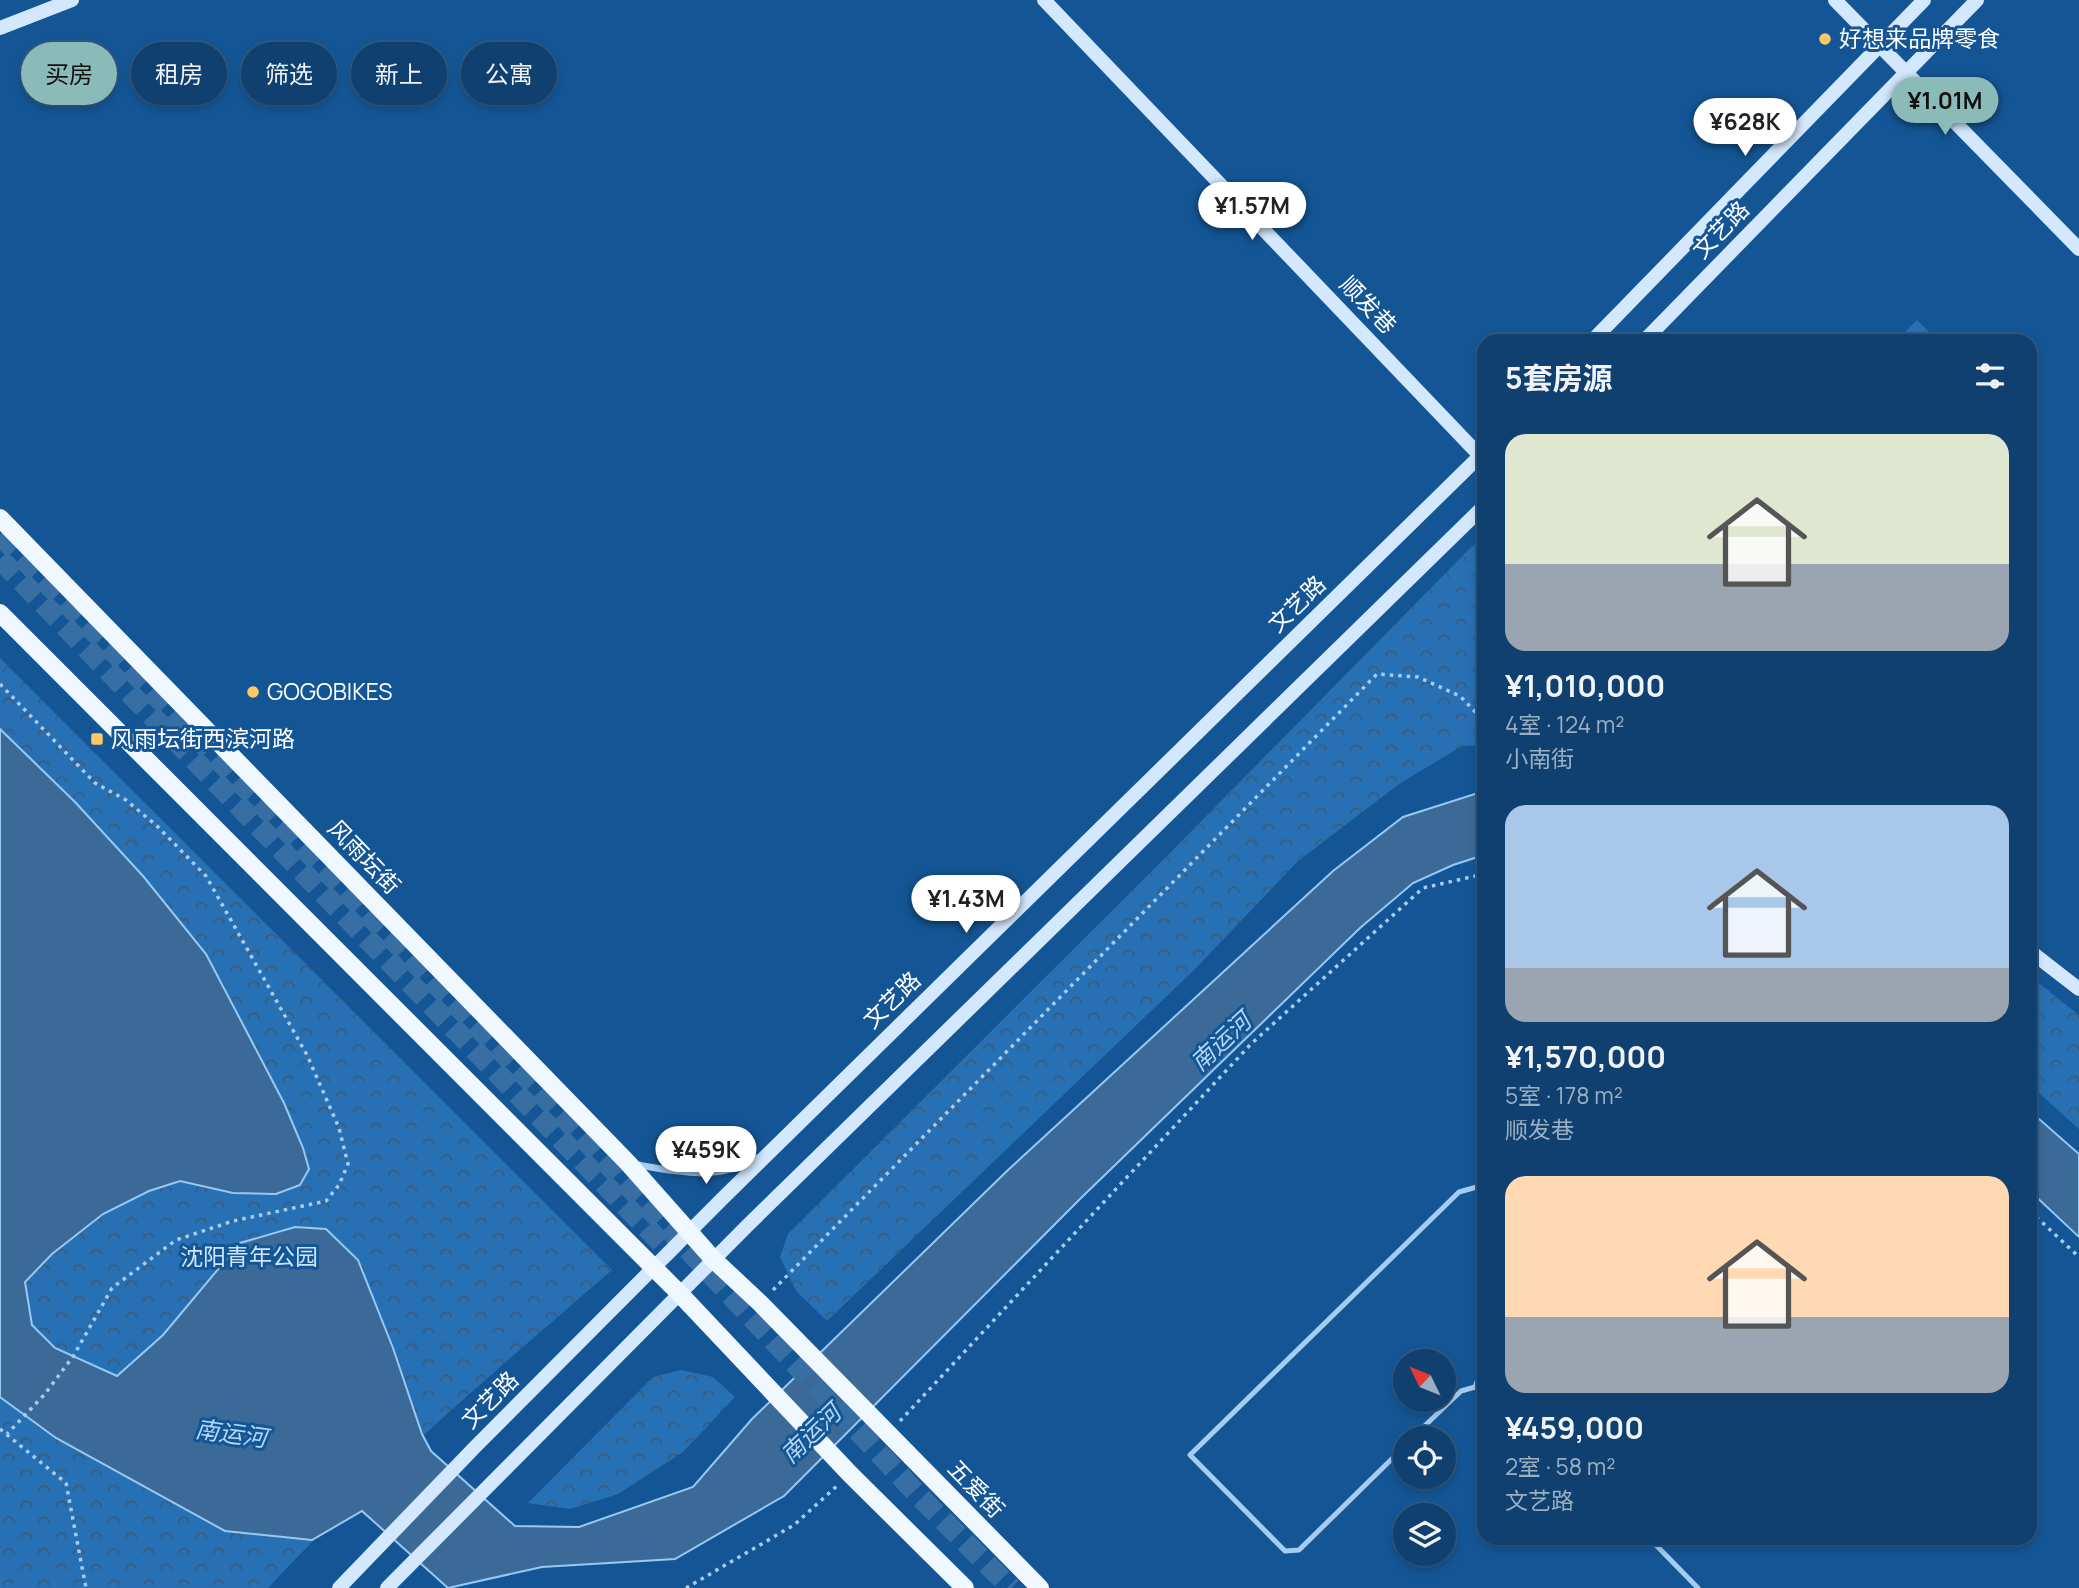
<!DOCTYPE html>
<html lang="zh">
<meta charset="utf-8">
<style>
body{margin:0;font-family:Manrope,"Noto Sans SC",sans-serif;background:#1d4b78;color:#f1f3f6;height:100vh;display:flex;flex-direction:column;font-size:26px;white-space:nowrap}
*{box-sizing:border-box;margin:0}
p{font-size:23px;color:#9bafc3}
.icon{flex:none;width:38px;height:38px;fill:none;stroke:currentColor;stroke-width:2;stroke-linecap:round;stroke-linejoin:round}
.map{position:relative;flex:1;overflow:hidden}
.side{position:absolute;left:1477px;top:334px;width:560px;height:1211px;display:flex;flex-direction:column;background:#0f4070;border-radius:21px;box-shadow:0 4px 10px #0003,0 0 0 2px #2f5983}
.side>*{flex:none}
.hud{position:absolute;left:21px;top:42px;width:665px;height:63px;display:flex;gap:14px}
.needle{width:46px;rotate:313deg}
.controls{position:absolute;left:1393px;top:1349px;display:grid;gap:14px}
.controls a{display:grid;place-items:center;width:63px;height:63px;border-radius:50%;background:#0f4070;box-shadow:0 4px 10px #0003,0 0 0 2px #2f5983;font-size:35px}
.price{position:absolute;translate:-50% -60px;padding:0 16px;border-radius:24px;background:#fff;color:#222;font-size:23px;line-height:46px;filter:drop-shadow(0 2px 4px #0008)}
.price::after{content:'';position:absolute;left:50%;top:42px;width:21px;height:16px;margin-left:-10px;background:inherit;clip-path:polygon(0 0,100% 0,50% 100%)}
.price.active{background:#8bbbb9;color:#111}
ul{padding:0;list-style:none}
li{display:grid;align-content:center;gap:14px;height:371px;padding:0 28px}
li span{display:grid;place-items:center;height:217px;border-radius:21px;color:#555}
li>.icon{margin-inline-start:auto}
span .icon{width:126px;height:126px;fill:#fffc;stroke-width:1}
li b{font-size:30px}
h2{display:flex;justify-content:space-between;align-items:center;height:84px;padding:0 28px;font-size:30px}
.tag{padding:0 24px;border-radius:32px;background:#0f4070;box-shadow:0 4px 10px #0003,0 0 0 2px #2f5983;font-size:24px;line-height:63px}
.tag.active{background:#8bbbb9;color:#111}
.map>svg:first-child{display:block}
.park{fill:url(#park-crowns)}
.pitch{fill:#2770b4}
.water{fill:#3b6a98;stroke:#97c9f5;stroke-width:2}
.lines{fill:none;stroke-linecap:round;stroke-linejoin:round}
.highway-tunnel{stroke:#376fa5;stroke-width:21;stroke-dasharray:21 10;stroke-linecap:butt}
.path{stroke:#a5cdf2;stroke-width:3.5;stroke-dasharray:3.5 5;stroke-linecap:butt}
.lane{stroke:#a5cdf2;stroke-width:5}
.street{stroke:#a5cdf2;stroke-width:7}
.secondary{stroke:#d3e8fc;stroke-width:14}
.primary{stroke:#eff7ff;stroke-width:18}
.poi-dot{fill:#ffc865;stroke:#145695;stroke-width:2.5}
.labels{text-anchor:middle;stroke-width:6;stroke-linejoin:round;paint-order:stroke}
.poi-label{font-size:23px;fill:#fff;stroke:#145695;text-anchor:start}
.street-label{font-size:23px;fill:#fff;stroke:#145695}
.park-label{font-size:23px;fill:#cce5fc;stroke:#145695}
.water-label{font-size:24px;font-style:italic;fill:#b1d7f9;stroke:#145695}
</style>
<div class="map">
<svg width="2079" height="1588" viewBox="0 0 2079 1588">
<defs>
<pattern id="park-crowns" width="20" height="18" patternUnits="userSpaceOnUse" patternTransform="scale(1.75)"><rect width="20" height="18" fill="#2770b4"/><path d="M2 6a3 3 0 1 1 6 0M12 15a3 3 0 1 1 6 0" fill="none" stroke="#3b5c7b"/></pattern>
</defs>
<rect width="100%" height="100%" fill="#145695"/>
<path class="park" d="M 1484,534 L 1484,745 L 1462,746 L 1399,784 L 1297,862 L 1195,969 L 827,1321 L 796,1291 L 780,1257 L 788,1234 L 1168,855 Z
M 0,658 L 612,1270 C 494,1372 375,1473 268,1588 L 0,1588 Z
M 2030,976 L 2079,1015 L 2079,1129 L 2030,1085 Z
M 681,1370 L 713,1377 L 735,1397 L 683,1452 L 618,1494 L 570,1509 L 528,1503 L 653,1377 Z"/>
<path class="pitch" d="M 1917,320 L 1938,341 L 1896,341 Z"/>
<path class="water" d="M 0,729 L 75,802 L 143,876 L 206,954 L 284,1103 L 303,1148 L 309,1169 L 300,1185 L 276,1194 L 233,1193 L 180,1181 L 149,1191 L 103,1214 L 52,1254 L 25,1282 L 32,1325 L 55,1348 L 117,1376 L 163,1335 L 240,1243 L 295,1227 L 326,1229 L 358,1260 L 393,1348 L 422,1434 L 431,1451 L 515,1526 L 579,1527 L 693,1487 L 752,1419 L 1008,1170 L 1333,871 L 1403,817 L 1484,791 L 1484,855 L 1453,865 L 1413,883 L 1360,928 L 1081,1198 L 784,1496 L 675,1559 L 542,1567 L 448,1588 L 362,1511 L 312,1540 L 225,1531 L 56,1438 L 0,1397 Z
M 2030,1111 L 2079,1154 L 2079,1237 L 2030,1191 Z"/>
<g class="lines">
<path class="highway-tunnel" d="M 0,535 L 526,1077 L 919,1496 L 1011,1588
M 0,559 L 675,1257"/>
<path class="path" d="M 0,684 L 95,783 L 126,800 L 157,826 L 206,876 L 307,1055 L 339,1128 L 348,1164 L 339,1185 L 326,1201 L 233,1221 L 176,1240 L 112,1288 L 74,1355 L 45,1394 L 7,1434
M 2030,1211 L 2079,1257
M 773,1290 L 1377,674 L 1418,677 L 1460,696 L 1484,721
M 900,1421 L 1251,1044 L 1423,888 L 1484,874
M 0,1429 L 66,1483 L 86,1588
M 686,1588 L 794,1525 L 838,1485"/>
<path class="lane" d="M 1475,1387 L 1484,1364
M 1475,1387 L 1484,1396
M 1412,1438 L 1461,1391 L 1475,1387
M 1405,1446 L 1299,1550 L 1285,1551 L 1190,1455 L 1459,1192 L 1484,1185
M 1649,1538 L 1698,1588"/>
<path class="street" d="M 632,1164 C 673,1171 718,1182 757,1158"/>
<path class="secondary" d="M 1044,0 L 1484,460
M 1835,0 L 2079,249
M 0,28 L 72,0
M 1592,341 L 1924,0
M 1644,341 L 1977,0
M 2030,951 L 2079,989
M 339,1588 L 476,1446 L 723,1198 L 1484,452
M 387,1588 L 748,1225 L 1484,506"/>
<path class="primary" d="M 0,518 L 628,1163 L 714,1260 L 760,1303 L 1040,1588
M 0,613 L 680,1294 L 850,1474 L 965,1588"/>
</g>
<g class="poi-dot">
<circle cx="1825" cy="39" r="7"/>
<circle cx="253" cy="692" r="7"/>
<rect x="90" y="732" width="14" height="14" rx="3.5"/>
</g>
<g class="labels">
<g class="poi-label">
<text x="1839" y="47">好想来品牌零食</text>
<text x="267" y="700">GOGOBIKES</text>
<text x="111" y="747">风雨坛街西滨河路</text>
</g>
<g class="street-label">
<text transform="translate(1721 230) rotate(-46)" y="8">文艺路</text>
<text transform="translate(1368 305) rotate(46)" y="8">顺发巷</text>
<text transform="translate(1297 604) rotate(-44)" y="8">文艺路</text>
<text transform="translate(364 857) rotate(46)" y="8">风雨坛街</text>
<text transform="translate(892 1000) rotate(-44)" y="8">文艺路</text>
<text transform="translate(490 1400) rotate(-45)" y="8">文艺路</text>
<text transform="translate(976 1489) rotate(46)" y="8">五爱街</text>
</g>
<g class="park-label">
<text x="249" y="1265">沈阳青年公园</text>
</g>
<g class="water-label">
<text transform="translate(1221 1042) rotate(-43)" y="8">南运河</text>
<text transform="translate(231 1434) rotate(8)" y="8">南运河</text>
<text transform="translate(811 1434) rotate(-44)" y="8">南运河</text>
</g>
</g>
</svg>
<div class="controls">
<a><svg class="needle" viewBox="-14 -14 28 28"><path d="M0-13l5 13h-10z" fill="#e53935"/><path d="M0 13l5-13h-10z" fill="#9bafc3"/></svg></a>
<a><svg class="icon" aria-label="locate" viewBox="0 0 24 24"><circle cx="12" cy="12" r="6"/><path d="M12 2v4M12 18v4M2 12h4M18 12h4"/></svg></a>
<a><svg class="icon" aria-label="layers" viewBox="0 0 24 24"><path d="M12 4l9 5-9 5-9-5zM3 14l9 5 9-5"/></svg></a>
</div>
<b class="price active" style="left:1945px;top:137px">¥1.01M</b>
<b class="price" style="left:1745px;top:158px">¥628K</b>
<b class="price" style="left:1252px;top:242px">¥1.57M</b>
<b class="price" style="left:966px;top:935px">¥1.43M</b>
<b class="price" style="left:706px;top:1186px">¥459K</b>
<div class="hud">
<a class="tag active">买房</a>
<a class="tag">租房</a>
<a class="tag">筛选</a>
<a class="tag">新上</a>
<a class="tag">公寓</a>
</div>
<section class="side">
<h2>5套房源<svg class="icon" aria-label="filters" viewBox="0 0 24 24"><path d="M4 7h16M4 17h16"/><circle cx="9" cy="7" r="2"/><circle cx="15" cy="17" r="2"/></svg></h2>
<ul>
<li><span style="background:linear-gradient(#dfe7d0 60%,#9aa5b1 0)"><svg class="icon" aria-label="home" viewBox="0 0 24 24"><path d="M3 11l9-7 9 7M6 9v11h12V9"/></svg></span><div><b>¥1,010,000</b><p>4室 · 124 m²</p><p>小南街</p></div></li>
<li><span style="background:linear-gradient(#a9c7e8 75%,#9aa5b1 0)"><svg class="icon" aria-label="home" viewBox="0 0 24 24"><path d="M3 11l9-7 9 7M6 9v11h12V9"/></svg></span><div><b>¥1,570,000</b><p>5室 · 178 m²</p><p>顺发巷</p></div></li>
<li><span style="background:linear-gradient(#ffd9b3 65%,#9aa5b1 0)"><svg class="icon" aria-label="home" viewBox="0 0 24 24"><path d="M3 11l9-7 9 7M6 9v11h12V9"/></svg></span><div><b>¥459,000</b><p>2室 · 58 m²</p><p>文艺路</p></div></li>
</ul>
</section>
</div>
